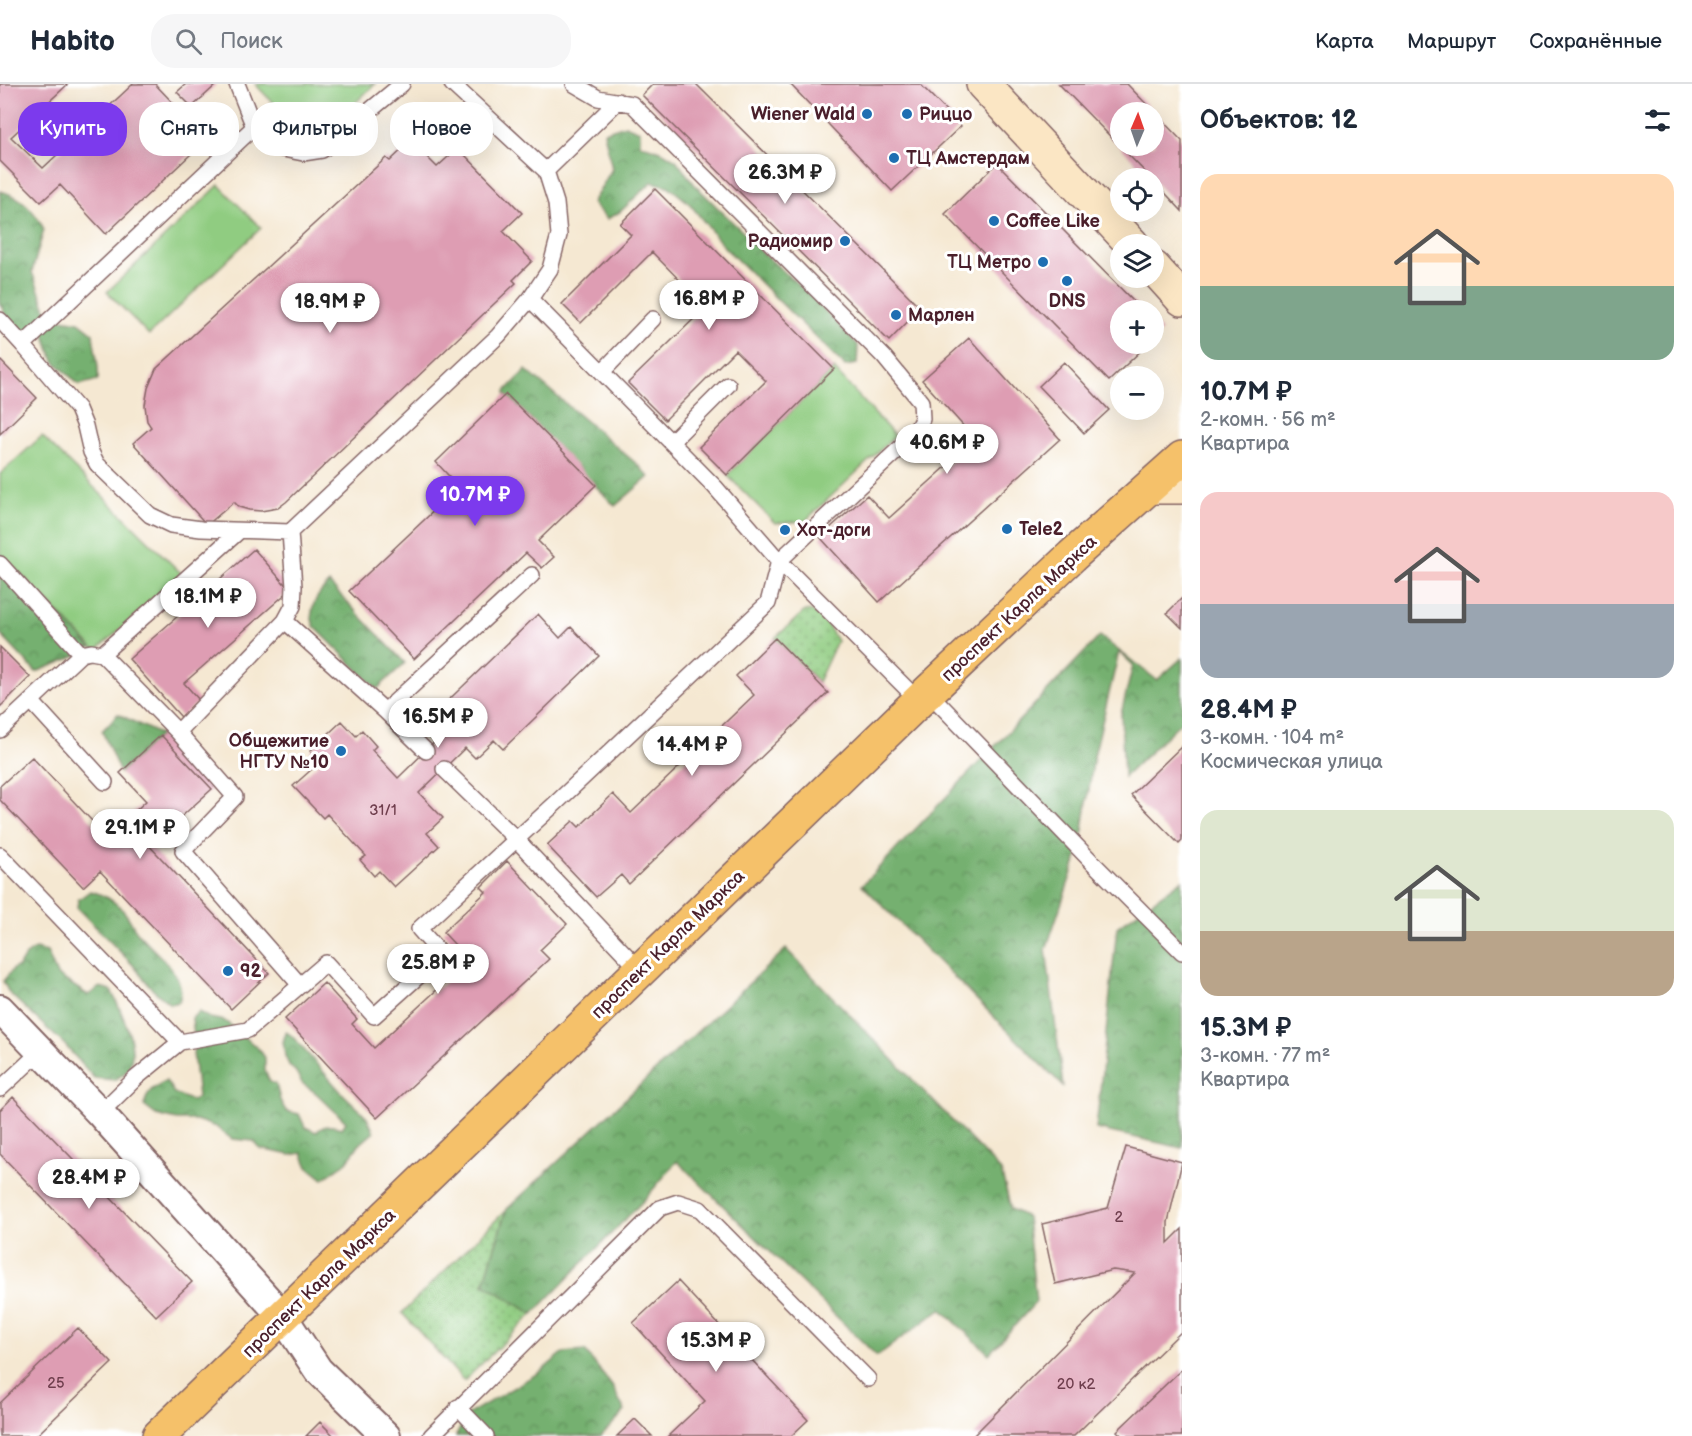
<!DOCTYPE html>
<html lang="ru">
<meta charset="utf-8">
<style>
body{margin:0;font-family:"Balsamiq Sans",sans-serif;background:#f6f6f7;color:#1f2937;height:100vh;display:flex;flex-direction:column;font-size:22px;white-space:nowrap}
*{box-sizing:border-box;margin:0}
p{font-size:20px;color:#747a83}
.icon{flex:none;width:33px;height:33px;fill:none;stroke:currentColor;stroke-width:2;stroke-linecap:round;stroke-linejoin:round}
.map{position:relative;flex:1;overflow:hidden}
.side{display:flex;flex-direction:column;background:#fff;width:510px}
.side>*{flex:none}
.top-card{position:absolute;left:18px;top:18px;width:570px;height:54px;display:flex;gap:12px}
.needle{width:39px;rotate:2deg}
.fabs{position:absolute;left:1110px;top:18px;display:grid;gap:12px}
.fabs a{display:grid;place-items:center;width:54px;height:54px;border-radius:50%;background:#fff;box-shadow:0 6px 24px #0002;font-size:30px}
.price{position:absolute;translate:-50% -51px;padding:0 14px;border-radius:21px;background:#fff;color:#222;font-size:20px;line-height:39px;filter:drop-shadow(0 2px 3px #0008)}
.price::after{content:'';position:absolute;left:50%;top:36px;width:18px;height:14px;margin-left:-9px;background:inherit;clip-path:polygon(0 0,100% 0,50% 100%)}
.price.current{background:#7c3aed;color:#fff}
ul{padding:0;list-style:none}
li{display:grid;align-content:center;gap:12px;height:318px;padding:0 18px}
li span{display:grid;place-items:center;height:186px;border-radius:18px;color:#555}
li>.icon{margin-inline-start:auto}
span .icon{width:108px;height:108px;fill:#fffc;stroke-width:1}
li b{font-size:26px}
h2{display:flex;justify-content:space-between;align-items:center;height:72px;padding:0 18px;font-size:26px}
.pill{padding:0 21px;border-radius:24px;background:#fff;box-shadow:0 6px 24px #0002;font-size:21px;line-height:54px}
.pill.current{background:#7c3aed;color:#fff}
header{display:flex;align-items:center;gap:36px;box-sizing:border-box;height:84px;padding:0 30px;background:#fff;border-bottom:2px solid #e0e1e3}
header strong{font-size:28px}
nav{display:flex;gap:33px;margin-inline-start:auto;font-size:21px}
.search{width:420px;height:54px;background:#f6f6f7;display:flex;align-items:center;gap:15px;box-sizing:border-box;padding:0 21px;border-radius:24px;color:#747a83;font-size:22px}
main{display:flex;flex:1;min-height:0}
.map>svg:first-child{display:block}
.grass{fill:url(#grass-dots);stroke:#6d7656;stroke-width:1.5}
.forest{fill:url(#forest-crowns);stroke:#5f684d;stroke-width:1.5}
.pitch{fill:#90cc81;stroke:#6d7656;stroke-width:1.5}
.building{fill:#de9db3;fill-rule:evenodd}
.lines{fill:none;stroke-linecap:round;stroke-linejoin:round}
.lane-casing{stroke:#866565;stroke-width:18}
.street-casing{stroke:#866565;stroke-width:32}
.secondary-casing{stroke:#866565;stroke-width:36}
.primary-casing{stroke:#866565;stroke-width:36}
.lane{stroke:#fff;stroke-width:15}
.street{stroke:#fff;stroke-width:28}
.secondary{stroke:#fbe6c4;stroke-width:33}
.primary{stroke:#f5c16b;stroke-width:33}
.poi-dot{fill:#1f6fb2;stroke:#fff;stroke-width:2}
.labels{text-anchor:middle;stroke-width:6;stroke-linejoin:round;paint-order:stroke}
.number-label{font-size:15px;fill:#6f3e4d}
.poi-label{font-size:18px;font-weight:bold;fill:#4a1f2b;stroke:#fff;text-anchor:start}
.street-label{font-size:18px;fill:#4a1f2b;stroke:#fff}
</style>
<header>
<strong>Habito</strong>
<div class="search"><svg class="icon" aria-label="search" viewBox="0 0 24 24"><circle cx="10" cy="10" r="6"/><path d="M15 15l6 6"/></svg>Поиск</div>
<nav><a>Карта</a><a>Маршрут</a><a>Сохранённые</a></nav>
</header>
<main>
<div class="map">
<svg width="1182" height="1352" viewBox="0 0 1182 1352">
<defs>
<pattern id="grass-dots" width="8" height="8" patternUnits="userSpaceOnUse" patternTransform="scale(1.5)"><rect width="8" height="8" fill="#90cc81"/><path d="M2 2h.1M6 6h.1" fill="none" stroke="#78a56a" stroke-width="1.8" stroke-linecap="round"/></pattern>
<pattern id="forest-crowns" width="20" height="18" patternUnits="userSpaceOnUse" patternTransform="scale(1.5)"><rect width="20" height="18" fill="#74b06f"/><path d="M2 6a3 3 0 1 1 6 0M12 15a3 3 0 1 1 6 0" fill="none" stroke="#618f5b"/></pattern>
</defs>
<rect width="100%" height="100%" fill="#fff"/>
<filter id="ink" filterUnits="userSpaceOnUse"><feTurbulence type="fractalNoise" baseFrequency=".0167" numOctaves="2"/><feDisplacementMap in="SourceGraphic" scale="12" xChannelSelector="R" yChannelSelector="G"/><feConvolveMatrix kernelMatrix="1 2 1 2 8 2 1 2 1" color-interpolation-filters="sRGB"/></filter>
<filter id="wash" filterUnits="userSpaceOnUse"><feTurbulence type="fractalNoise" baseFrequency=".008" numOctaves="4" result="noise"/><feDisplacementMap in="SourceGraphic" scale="24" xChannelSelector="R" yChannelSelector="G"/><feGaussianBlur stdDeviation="1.35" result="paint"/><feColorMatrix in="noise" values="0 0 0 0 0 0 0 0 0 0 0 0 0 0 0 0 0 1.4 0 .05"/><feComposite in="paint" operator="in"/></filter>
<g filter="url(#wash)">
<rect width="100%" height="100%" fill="#f5e8d2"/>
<path class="grass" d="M 805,527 C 823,527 828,543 837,557 L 818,598 L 775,554 Z
M 506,1126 L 484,1200 L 533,1230 L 464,1297 L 402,1229 Z"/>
<path class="forest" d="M 625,41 L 640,47 L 640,60 L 663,68 L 676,76 L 695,101 L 719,125 L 746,151 L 763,169 L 810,211 L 858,261 L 857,280 L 845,282 L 725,164 L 689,119 L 668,102 L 652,98 L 620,128 L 607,135 L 592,119 L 612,85 L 604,48 Z
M 0,107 C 22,112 34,126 44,145 L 32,188 L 49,233 L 79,238 L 93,249 C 94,266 100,280 98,296 L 79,301 L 54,277 L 44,250 L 25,248 L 8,237 L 0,219 Z
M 526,286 L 638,381 L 649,393 L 615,422 L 506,310 L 506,307 Z
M 0,469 L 91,563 L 69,575 L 36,588 L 0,550 Z
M 329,499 L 405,579 L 377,605 L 314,542 C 307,525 317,511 329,499 Z
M 1100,552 L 1157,596 L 1182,574 L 1182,637 L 1124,693 L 1121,630 L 1133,581 L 1119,568 L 1094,672 L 1080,765 L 1046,865 L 1063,1002 L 862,801 Z
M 118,630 L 161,651 L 120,689 L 102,647 Z
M 1182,796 L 1182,1064 L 1096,1045 L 1117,843 Z
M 90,807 C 103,810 117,818 125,829 C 130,835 133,843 138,849 C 153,869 189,890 179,918 L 170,920 L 153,906 L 133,881 L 77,824 L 78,816 Z
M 35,865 L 47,868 L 57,891 L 88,911 L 100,903 L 111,906 C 120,926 143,968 126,987 C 123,991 118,994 114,996 L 94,994 L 65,961 L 9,909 L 3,897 L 13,885 L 19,882 L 25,872 Z
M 786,865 L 1001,1087 L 1011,1125 L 1027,1133 L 1036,1218 L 989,1270 L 941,1225 L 877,1272 L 677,1077 L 645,1115 L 533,1230 L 484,1200 L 506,1126 Z
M 199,928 L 210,934 L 225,937 L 260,966 L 265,974 L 265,987 L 270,998 L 276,1000 L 280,1016 L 286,1027 L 299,1030 L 305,1043 L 316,1048 C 325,1040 330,1041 342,1044 L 346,1038 L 317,1010 L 302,999 L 296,988 L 289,981 L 285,972 L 283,958 L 286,948 L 292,952 L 342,1009 L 366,1032 L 374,1048 L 358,1062 L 347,1078 L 323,1095 L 308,1083 L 302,1069 L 291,1071 L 260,1065 L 254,1057 L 232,1055 L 216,1043 L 196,1036 L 177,1036 L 156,1031 L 144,1022 C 147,1007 153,1003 166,997 L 174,1009 L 192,1017 L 198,1013 L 193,969 L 195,961 L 192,934 Z
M 585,1267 L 612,1302 L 625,1327 L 601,1352 L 456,1352 L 467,1331 L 540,1288 L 563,1269 Z"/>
<path class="pitch" d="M 255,0 L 375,0 L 325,48 L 311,49 L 299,46 Z
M 219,101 L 261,144 L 149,251 L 107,208 Z
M 834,285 L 895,352 L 805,437 L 775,439 L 727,391 Z
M 42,352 L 182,490 L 96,567 L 0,469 L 0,390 Z"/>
<g id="blocks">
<path class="building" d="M 0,0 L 68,0 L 11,53 L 43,84 L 133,0 L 155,0 L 207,55 L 106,150 L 60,101 L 41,118 L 0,77 Z
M 186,0 L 217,0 L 192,23 L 177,8 Z
M 653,0 L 696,0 L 921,224 L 889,257 L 642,11 Z
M 790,0 L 920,0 L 961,42 L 892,107 Z
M 1059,0 L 1127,0 L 1182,57 L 1182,127 L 1154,97 L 1154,94 L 1151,94 ZM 1120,28 L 1154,28 L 1154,62 L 1120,62 Z
M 411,57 L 437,83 L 458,64 L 522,129 L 503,147 L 532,177 L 513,196 L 516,199 L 286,418 L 278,424 L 261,427 L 249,426 L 239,423 L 234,418 L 207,441 L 133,359 L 151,343 L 147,337 L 145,321 L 148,304 L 156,285 L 386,74 L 390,77 Z
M 997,79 L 1142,226 L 1120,226 L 1120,260 L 1148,260 L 1109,297 L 945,130 Z
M 655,105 L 834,285 L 727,391 L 699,363 L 766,297 L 735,266 L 665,336 L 628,299 L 706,223 L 652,168 L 581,239 L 562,220 L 631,151 L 620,140 Z
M 1154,238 L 1162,247 L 1154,254 Z
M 969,254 L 1060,355 L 879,518 L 820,453 L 867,411 L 889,434 L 976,356 L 922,296 Z
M 0,276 L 37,314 L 0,350 Z
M 1064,278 L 1109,326 L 1084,349 L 1039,302 Z
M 506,310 L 596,401 L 538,457 L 554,473 L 542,484 L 526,469 L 414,575 L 349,507 L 459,403 L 436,378 Z
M 254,465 L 290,506 L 184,599 L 200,617 L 181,633 L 129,575 Z
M 1182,514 L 1182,544 L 1167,529 Z
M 538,530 L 560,554 L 571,543 L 599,572 L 503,665 L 494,656 L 475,674 L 465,664 L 419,709 L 443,734 L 427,749 L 439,762 L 394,803 L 379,787 L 374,792 L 360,776 L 366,772 L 327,730 L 323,734 L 293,702 L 320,678 L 310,667 L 342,637 L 356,652 L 362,646 L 376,662 L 372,666 L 398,694 L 447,646 L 433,631 Z
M 775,554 L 828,609 L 629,800 L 621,791 L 596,813 L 547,761 L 573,737 L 579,743 L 613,710 L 631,729 L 754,611 L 736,592 Z
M 0,563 L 30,593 L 0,623 Z
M 161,651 L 212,705 L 171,742 L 165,736 L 144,756 L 269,889 L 231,925 L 100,787 L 83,803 L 0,716 L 0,702 L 32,673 L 107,753 L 146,717 L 120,689 Z
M 1182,662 L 1182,757 L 1179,760 L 1131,711 Z
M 507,777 L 567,840 L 540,866 L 549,875 L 377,1034 L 285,935 L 324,899 L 357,935 L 352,940 L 374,964 L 469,876 L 443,848 L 486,808 L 481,803 Z
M 13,1013 L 192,1198 L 156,1232 L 0,1070 L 0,1026 Z
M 1126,1063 L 1182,1078 L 1168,1138 L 1168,1159 L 1182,1145 L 1182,1247 L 1074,1352 L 973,1352 L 1135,1189 L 1113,1186 L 1055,1200 L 1042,1140 L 1108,1124 Z
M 678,1197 L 808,1336 L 791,1352 L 668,1352 L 705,1317 L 633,1239 Z
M 78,1244 L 112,1279 L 36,1352 L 0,1352 L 0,1319 Z
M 1182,1285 L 1182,1352 L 1122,1352 L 1117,1347 Z
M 635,1335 L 652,1352 L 617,1352 Z
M 320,1338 L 334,1352 L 306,1352 Z"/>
</g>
</g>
<g filter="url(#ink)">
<use href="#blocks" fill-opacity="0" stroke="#866565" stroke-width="1.5"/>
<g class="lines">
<g class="lane-casing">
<path id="lane" d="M 254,43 L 283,65 L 303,69 L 322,66 L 402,0
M 546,87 L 618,17
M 530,215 L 715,403 L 779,477 L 919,617
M 0,236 L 23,261 L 254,43 L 237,0
M 23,261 L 78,325 L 85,342 L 91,368 L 97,380 L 150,431 L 171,441 L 201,445 L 290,448 L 294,503 L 293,522 L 285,537 L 385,627 L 426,667
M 602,288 L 653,235
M 671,358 L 728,301
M 290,448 L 498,252 L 530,215 L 550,185 L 559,151 L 556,119 L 546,87 L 452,0
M 0,480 L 81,570 L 0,646
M 81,570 L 91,568 L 102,570 L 178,648 L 235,713 L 183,767 L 300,901
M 102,570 L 238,448
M 928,608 L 1091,777 L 1182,868
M 31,617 L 105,698
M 385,627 L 532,491
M 178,648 L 285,537
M 444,685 L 516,755 L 640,886
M 0,771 L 180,958 L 136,994 L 100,1029
M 180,958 L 248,946 L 326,879 L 374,932 L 442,871 L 419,845 L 557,718 L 768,519 L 779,477 L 914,351 L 922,335 L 921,318 L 884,273 L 632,20 L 598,14 L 574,0
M 0,1005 L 41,967
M 458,1323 L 486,1352
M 431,1352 L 660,1124 L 678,1118 L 700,1125 L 868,1295"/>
</g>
<g class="street-casing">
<path id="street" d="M 0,925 L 100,1029 L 283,1233 L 318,1286 L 386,1352"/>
</g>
<g class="secondary-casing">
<path id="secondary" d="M 983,0 L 1132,160
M 1154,184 L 1182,215
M 1152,403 L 1182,403"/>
</g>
<g class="primary-casing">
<path id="primary" d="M 159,1352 L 928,608 L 1072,472 L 1182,374"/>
</g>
<use href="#lane" class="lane"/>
<use href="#street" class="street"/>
<use href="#secondary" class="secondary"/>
<use href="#primary" class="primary"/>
</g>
</g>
<g class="poi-dot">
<circle cx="867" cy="30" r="6"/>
<circle cx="907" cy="30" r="6"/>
<circle cx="894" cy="74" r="6"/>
<circle cx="994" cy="137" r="6"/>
<circle cx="845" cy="157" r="6"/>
<circle cx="1043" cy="178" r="6"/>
<circle cx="1067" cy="197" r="6"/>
<circle cx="896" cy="231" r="6"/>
<circle cx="1007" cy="445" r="6"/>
<circle cx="785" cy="446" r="6"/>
<circle cx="341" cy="667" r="6"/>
<circle cx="228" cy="887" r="6"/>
</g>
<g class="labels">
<g class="number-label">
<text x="383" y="731">31/1</text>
<text x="1119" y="1138">2</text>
<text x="56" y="1304">25</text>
<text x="1076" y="1305">20 к2</text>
</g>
<g class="poi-label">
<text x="855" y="36" text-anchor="end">Wiener Wald</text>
<text x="919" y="36">Риццо</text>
<text x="906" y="80">ТЦ Амстердам</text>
<text x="1006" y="143">Coffee Like</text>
<text x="833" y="163" text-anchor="end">Радиомир</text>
<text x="1031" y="184" text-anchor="end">ТЦ Метро</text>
<text x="1067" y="223" text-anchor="middle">DNS</text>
<text x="908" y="237">Марлен</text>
<text x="1019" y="451">Tele2</text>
<text x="797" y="452">Хот-доги</text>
<text x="329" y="663" text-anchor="end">Общежитие<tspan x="329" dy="21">НГТУ №10</tspan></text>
<text x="240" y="893">92</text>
</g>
<g class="street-label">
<text transform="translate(1019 524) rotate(-43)" y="6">проспект Карла Маркса</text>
<text transform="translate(668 860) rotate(-44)" y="6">проспект Карла Маркса</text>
<text transform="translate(319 1199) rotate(-44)" y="6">проспект Карла Маркса</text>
</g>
</g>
</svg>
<div class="fabs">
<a><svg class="needle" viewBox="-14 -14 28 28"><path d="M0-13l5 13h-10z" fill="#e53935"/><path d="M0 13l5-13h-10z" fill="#747a83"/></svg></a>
<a><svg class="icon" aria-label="locate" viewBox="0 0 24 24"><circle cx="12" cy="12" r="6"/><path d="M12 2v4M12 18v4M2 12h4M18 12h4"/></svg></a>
<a><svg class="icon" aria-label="layers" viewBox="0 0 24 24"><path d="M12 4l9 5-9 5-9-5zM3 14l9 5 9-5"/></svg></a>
<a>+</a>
<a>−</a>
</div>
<b class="price" style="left:785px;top:121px">26.3M ₽</b>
<b class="price" style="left:709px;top:247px">16.8M ₽</b>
<b class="price" style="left:330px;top:250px">18.9M ₽</b>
<b class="price" style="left:947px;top:391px">40.6M ₽</b>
<b class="price current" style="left:475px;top:443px">10.7M ₽</b>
<b class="price" style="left:208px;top:545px">18.1M ₽</b>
<b class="price" style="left:438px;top:665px">16.5M ₽</b>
<b class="price" style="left:692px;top:693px">14.4M ₽</b>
<b class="price" style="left:140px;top:776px">29.1M ₽</b>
<b class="price" style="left:438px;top:911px">25.8M ₽</b>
<b class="price" style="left:89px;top:1126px">28.4M ₽</b>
<b class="price" style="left:716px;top:1289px">15.3M ₽</b>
<div class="top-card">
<a class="pill current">Купить</a>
<a class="pill">Снять</a>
<a class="pill">Фильтры</a>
<a class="pill">Новое</a>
</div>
</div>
<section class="side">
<h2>Объектов: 12<svg class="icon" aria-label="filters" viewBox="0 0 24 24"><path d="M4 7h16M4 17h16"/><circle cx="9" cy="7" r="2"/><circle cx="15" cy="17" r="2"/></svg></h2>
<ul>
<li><span style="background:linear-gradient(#ffd9b3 60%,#7fa58c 0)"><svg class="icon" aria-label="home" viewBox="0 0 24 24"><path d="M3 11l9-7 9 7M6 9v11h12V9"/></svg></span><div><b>10.7M ₽</b><p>2-комн. · 56 m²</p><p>Квартира</p></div></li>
<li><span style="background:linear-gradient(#f6c9c9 60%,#9aa5b1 0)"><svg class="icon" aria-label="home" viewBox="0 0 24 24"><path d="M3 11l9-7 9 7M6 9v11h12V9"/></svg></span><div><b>28.4M ₽</b><p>3-комн. · 104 m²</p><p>Космическая улица</p></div></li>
<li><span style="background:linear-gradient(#dfe7d0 65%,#b9a48a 0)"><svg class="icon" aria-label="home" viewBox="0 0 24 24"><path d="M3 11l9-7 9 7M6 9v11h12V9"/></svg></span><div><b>15.3M ₽</b><p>3-комн. · 77 m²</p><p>Квартира</p></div></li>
</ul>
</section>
</main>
